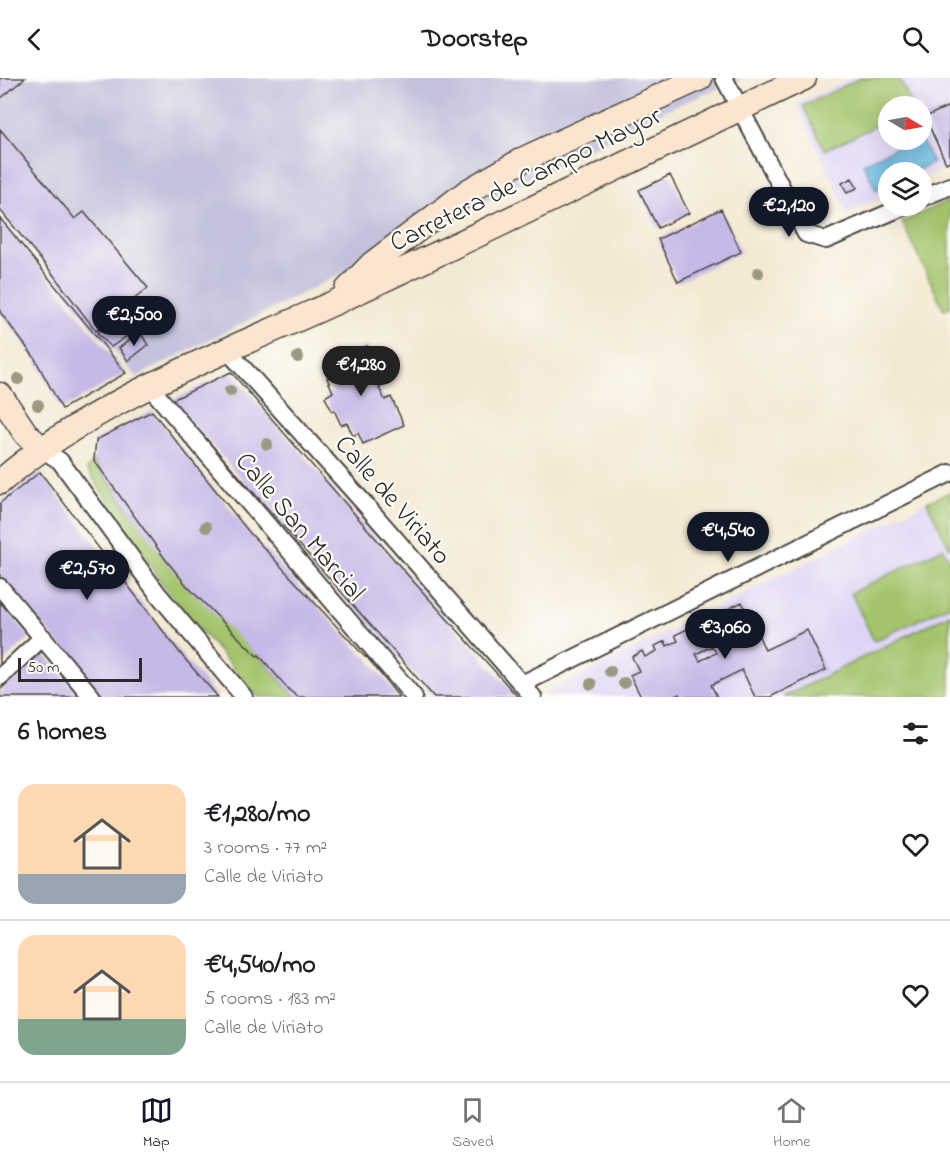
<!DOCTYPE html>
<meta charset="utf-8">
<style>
body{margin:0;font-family:"Indie Flower",sans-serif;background:#f2f2f2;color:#202124;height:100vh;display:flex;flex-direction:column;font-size:22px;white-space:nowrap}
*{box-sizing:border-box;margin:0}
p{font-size:20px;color:#757577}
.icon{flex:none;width:33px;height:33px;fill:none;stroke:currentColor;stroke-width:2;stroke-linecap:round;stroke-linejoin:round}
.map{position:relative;height:619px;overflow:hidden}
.panel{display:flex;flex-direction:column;background:#fff;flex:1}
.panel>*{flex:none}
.needle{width:39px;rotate:100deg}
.controls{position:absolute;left:878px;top:18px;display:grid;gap:12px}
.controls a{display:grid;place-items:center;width:54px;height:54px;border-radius:50%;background:#fff;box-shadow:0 6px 24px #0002;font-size:30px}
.scale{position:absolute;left:18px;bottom:15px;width:124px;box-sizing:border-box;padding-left:6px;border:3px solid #2b2b2b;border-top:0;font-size:16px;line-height:21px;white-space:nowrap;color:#2b2b2b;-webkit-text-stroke:4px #fdfcf7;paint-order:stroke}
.price{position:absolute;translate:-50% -51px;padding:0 14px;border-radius:21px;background:#111827;color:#fff;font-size:20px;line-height:39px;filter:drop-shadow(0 2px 3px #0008)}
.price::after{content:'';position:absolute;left:50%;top:36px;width:18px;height:14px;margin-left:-9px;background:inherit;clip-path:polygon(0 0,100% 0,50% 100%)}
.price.on{background:#222;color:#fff}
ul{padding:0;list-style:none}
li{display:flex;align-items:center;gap:18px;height:150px;padding:0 18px}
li+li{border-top:2px solid #e0e0e0}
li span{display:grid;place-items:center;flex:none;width:168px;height:120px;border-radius:18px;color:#555}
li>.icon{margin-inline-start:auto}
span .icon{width:72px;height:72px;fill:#fffc;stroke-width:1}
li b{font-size:26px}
h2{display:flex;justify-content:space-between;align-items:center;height:72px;padding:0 18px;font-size:26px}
header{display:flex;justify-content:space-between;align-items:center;height:78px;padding:0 18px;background:#fff;font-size:27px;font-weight:800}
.tab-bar{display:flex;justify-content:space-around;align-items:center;height:84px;border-top:2px solid #e0e0e0;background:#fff;font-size:16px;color:#757577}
.tab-bar a{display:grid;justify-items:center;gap:3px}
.tab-bar .on{color:#111827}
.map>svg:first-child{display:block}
.built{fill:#ded5f5;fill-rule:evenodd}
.industrial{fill:#c3c1db}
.green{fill:#a3c46c;stroke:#67784c;stroke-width:1.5}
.water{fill:#63b6de;stroke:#477084;stroke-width:1.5}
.building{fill:#c7b9e7;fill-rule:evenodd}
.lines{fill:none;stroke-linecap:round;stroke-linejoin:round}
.minor-casing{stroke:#494844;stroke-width:20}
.secondary-casing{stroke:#494844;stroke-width:27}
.minor{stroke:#fff;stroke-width:16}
.secondary{stroke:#fbe5cf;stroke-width:24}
.tree{fill:#999a81}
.labels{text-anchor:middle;stroke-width:4.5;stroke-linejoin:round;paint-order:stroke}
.street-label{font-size:27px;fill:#2b2b2b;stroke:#fdfcf7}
</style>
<header><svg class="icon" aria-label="back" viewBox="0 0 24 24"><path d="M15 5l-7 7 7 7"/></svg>Doorstep<svg class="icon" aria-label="search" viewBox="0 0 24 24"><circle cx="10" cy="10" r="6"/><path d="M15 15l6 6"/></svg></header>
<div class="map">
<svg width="950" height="619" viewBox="0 0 950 619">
<rect width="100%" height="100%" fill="#fdfcf7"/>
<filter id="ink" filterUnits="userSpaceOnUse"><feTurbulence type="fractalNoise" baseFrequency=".0167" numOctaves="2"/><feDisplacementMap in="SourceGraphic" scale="12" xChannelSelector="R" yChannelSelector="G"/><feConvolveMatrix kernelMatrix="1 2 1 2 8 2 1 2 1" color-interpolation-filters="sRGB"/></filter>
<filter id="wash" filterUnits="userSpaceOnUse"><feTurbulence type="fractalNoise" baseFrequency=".008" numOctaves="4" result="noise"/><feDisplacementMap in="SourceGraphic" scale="24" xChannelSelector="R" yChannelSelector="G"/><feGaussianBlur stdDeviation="1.35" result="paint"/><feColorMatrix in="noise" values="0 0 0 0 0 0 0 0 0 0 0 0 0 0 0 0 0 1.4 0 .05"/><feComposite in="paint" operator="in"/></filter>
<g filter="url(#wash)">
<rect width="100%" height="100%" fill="#f4e9d3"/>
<path class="built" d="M 853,0 L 950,0 L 950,87 L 921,101 L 921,94 L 888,94 L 888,116 L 848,135 L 797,26 ZM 888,28 L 921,28 L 921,62 L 888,62 Z
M 927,424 L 950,471 L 950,536 L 783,619 L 549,619 L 545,615 Z"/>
<path class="industrial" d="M 0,0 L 744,0 L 673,29 L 136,299 L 0,133 Z"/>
<path class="green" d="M 860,0 L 899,0 L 913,28 L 888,28 L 888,42 L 825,72 L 803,28 Z
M 950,122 L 950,229 L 944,232 L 902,144 Z
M 94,382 L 125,426 L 257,578 L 259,577 L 288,611 L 298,619 L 258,619 L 168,514 L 87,391 Z
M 950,414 L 950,471 L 927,424 Z
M 943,470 L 950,484 L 950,527 L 874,563 L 851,515 Z
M 950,536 L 950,619 L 783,619 Z"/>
<path class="water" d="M 921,61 L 933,85 L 913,94 L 888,94 L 888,106 L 876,112 L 863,85 L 912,62 Z"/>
<g id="blocks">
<path class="building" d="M 0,0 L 25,0 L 0,21 Z
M 949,28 L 950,83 L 946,85 L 925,39 Z
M 0,51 L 75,141 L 84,134 L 148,210 L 122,231 L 137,251 L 111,269 L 97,255 L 118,235 L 96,253 L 52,195 L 0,132 Z
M 670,97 L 689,135 L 658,150 L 639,112 Z
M 852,100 L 857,110 L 847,115 L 842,105 Z
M 721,131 L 741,174 L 678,204 L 658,161 Z
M 0,140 L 126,295 L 62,331 L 34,279 L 0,234 Z
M 140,254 L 148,267 L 128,283 L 119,270 Z
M 367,268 L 377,289 L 371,292 L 377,304 L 381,302 L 384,307 L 379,310 L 385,322 L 391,319 L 404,347 L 363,366 L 358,355 L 353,358 L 347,345 L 341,347 L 334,332 L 332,333 L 325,319 L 333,314 L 327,300 L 329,299 L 324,289 Z
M 231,294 L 412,502 L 518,619 L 434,619 L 172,322 Z
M 152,333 L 249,454 L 365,579 L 366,578 L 399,619 L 298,619 L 289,612 L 259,577 L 257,578 L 187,508 L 166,482 L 94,382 L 96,362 Z
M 40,394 L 184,580 L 218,619 L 104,619 L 3,500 L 0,503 L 0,425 Z
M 0,524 L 30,559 L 0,587 Z
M 742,524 L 753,547 L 732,557 L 736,564 L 757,554 L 765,572 L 807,552 L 826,592 L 770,619 L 755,619 L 742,592 L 711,607 L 717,619 L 681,619 L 679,616 L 673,619 L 641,619 L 630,597 L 639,593 L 632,579 L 642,573 L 645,579 L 657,573 L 655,568 L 665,563 L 667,568 L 678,563 L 675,557 ZM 712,568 L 716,575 L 700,583 L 696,576 Z
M 42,573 L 80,619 L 0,619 L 0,612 Z"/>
</g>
</g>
<g filter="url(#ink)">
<use href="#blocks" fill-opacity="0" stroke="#494844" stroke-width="1.5"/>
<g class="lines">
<g class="minor-casing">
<path id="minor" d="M 724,0 L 806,156 L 826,162 L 905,128
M 921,120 L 950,108
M 227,272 L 364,425 L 533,619
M 150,309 L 414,619
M 42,371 L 60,383 L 158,516 L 244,619
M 0,509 L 92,619
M 0,599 L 43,559
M 522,606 L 950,395"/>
</g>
<g class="secondary-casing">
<path id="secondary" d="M 347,212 L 372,186 L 467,114 L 524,81 L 700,0
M 0,317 L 26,356 L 42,371
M 0,404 C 95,321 225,275 338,223 C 494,150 648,74 804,0"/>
</g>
<use href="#minor" class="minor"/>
<use href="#secondary" class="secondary"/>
</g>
<g class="tree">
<circle cx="758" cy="195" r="6"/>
<circle cx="298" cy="279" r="6"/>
<circle cx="18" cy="301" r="6"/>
<circle cx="230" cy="313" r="6"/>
<circle cx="38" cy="327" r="6"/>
<circle cx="267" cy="366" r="6"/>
<circle cx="206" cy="449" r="6"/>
<circle cx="610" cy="593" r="6"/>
<circle cx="624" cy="605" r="6"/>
<circle cx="591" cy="606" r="6"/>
</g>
</g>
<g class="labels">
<g class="street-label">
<text transform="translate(525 100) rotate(-26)" y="9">Carretera de Campo Mayor</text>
<text transform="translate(394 421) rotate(49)" y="9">Calle de Viriato</text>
<text transform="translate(301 448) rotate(50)" y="9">Calle San Marcial</text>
</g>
</g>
</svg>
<div class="controls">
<a><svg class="needle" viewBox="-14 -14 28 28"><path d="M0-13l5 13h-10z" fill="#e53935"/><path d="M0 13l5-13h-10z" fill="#757577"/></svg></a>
<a><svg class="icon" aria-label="layers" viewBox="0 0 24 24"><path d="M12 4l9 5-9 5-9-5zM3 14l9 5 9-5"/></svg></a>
</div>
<div class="scale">50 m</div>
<b class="price" style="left:789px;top:160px">€2,120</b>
<b class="price" style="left:134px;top:269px">€2,500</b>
<b class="price on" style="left:361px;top:319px">€1,280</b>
<b class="price" style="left:728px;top:485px">€4,540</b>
<b class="price" style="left:87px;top:523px">€2,570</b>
<b class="price" style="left:725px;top:582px">€3,060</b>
</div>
<section class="panel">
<h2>6 homes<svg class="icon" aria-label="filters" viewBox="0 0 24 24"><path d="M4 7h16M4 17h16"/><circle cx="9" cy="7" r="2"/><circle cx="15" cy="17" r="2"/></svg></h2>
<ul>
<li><span style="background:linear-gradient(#ffd9b3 75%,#9aa5b1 0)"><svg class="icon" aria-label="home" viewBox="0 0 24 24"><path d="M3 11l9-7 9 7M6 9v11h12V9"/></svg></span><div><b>€1,280/mo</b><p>3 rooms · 77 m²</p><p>Calle de Viriato</p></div><svg class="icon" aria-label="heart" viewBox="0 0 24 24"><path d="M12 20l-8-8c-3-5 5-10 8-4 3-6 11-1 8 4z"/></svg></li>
<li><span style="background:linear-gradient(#ffd9b3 70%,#7fa58c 0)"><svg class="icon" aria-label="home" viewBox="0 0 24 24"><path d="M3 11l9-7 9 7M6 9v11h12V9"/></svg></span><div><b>€4,540/mo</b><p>5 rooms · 183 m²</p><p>Calle de Viriato</p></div><svg class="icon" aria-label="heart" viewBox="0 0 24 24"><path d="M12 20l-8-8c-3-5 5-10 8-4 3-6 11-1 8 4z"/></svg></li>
</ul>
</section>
<nav class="tab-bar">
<a class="on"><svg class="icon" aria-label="map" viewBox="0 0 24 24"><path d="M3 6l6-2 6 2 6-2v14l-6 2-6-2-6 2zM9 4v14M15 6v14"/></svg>Map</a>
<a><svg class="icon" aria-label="saved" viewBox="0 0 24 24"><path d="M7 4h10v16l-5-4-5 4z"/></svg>Saved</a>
<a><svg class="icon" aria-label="home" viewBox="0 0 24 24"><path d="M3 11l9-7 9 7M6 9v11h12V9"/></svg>Home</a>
</nav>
